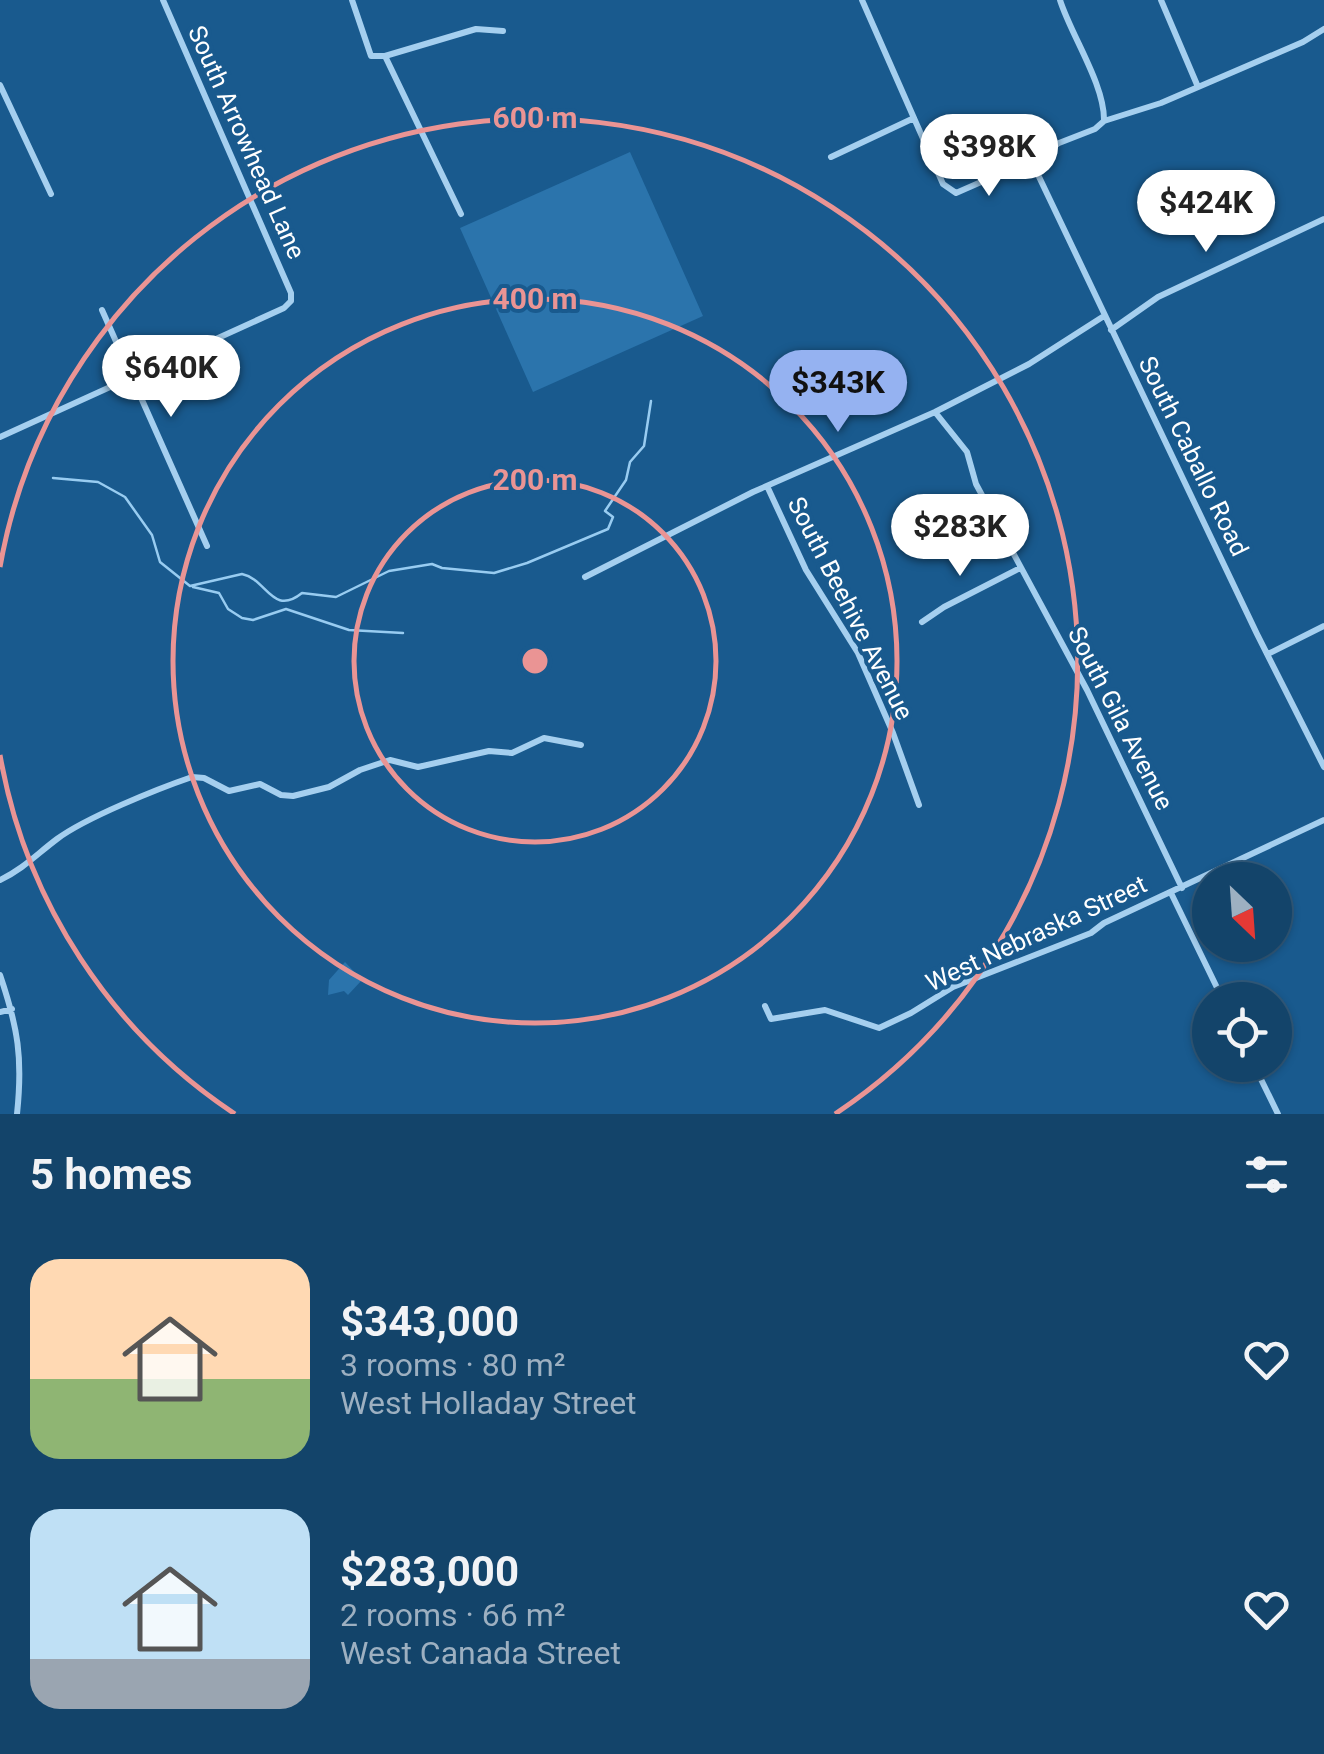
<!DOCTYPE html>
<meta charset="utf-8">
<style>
body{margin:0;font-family:Roboto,sans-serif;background:#1c4b70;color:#f1f3f6;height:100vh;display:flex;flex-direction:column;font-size:38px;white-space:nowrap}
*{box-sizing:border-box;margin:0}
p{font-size:32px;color:#9db0c1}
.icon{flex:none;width:55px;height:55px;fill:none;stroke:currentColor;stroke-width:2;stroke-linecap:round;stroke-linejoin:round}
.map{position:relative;height:1114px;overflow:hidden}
.details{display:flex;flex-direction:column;background:#13446a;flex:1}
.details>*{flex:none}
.needle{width:65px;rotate:155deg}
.buttons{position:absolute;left:1192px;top:862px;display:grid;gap:20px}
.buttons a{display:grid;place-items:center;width:100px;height:100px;border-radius:50%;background:#13446a;box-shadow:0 2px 8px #0004,0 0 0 2px #325c7e;font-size:50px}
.price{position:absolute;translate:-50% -85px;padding:0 22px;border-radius:35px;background:#fff;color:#222;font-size:32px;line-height:65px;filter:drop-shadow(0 2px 5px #0008)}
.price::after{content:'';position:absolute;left:50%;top:60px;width:30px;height:22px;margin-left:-15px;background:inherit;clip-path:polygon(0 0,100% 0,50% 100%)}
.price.selected{background:#95b2f1;color:#111}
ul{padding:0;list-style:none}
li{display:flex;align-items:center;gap:30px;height:250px;padding:0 30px}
li span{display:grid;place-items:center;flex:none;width:280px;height:200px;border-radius:30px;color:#555}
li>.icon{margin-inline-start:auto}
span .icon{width:120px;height:120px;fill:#fffc;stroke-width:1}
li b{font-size:42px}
h2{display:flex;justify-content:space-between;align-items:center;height:120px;padding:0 30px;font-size:42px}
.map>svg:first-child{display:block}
.green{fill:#2b74ac}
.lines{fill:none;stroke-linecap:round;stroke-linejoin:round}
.stream{stroke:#98ccf1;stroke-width:2.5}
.minor{stroke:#a5cfef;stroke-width:6}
.ring{fill:none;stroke:#ea9494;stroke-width:5}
.labels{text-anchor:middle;stroke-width:8;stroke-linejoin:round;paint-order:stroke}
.street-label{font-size:25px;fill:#fff;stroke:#195a8e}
.centre{fill:#ea9494;stroke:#195a8e;stroke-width:5}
.ring-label{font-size:30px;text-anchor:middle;font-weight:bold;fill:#ea9494;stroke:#195a8e;stroke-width:8;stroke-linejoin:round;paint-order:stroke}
</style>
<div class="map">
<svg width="1324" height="1114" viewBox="0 0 1324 1114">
<rect width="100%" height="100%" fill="#195a8e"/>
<path class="green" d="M 630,152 L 703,316 L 533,392 L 460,228 Z
M 345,962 L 362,980 L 348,995 L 344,991 L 328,995 L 329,980 Z"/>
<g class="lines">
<path class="stream" d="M 53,478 L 98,482 L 125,497 L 152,535 L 160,562 L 190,586 L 242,574 C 267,579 272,617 302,593 L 336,597 L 389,571 L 432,564 L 442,568 L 494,573 L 527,563 L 608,529 L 613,517 L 605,511 L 626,480 L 630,462 L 644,446 L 651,401
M 193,587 L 219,593 L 228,609 L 242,618 L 253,620 L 286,609 L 349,630 L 403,633"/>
<path class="minor" d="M 352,0 L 371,56 L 385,56 L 461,214
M 862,0 L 943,184 L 956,193 L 1031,160 L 1059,143 L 1095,129 L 1104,121 L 1161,103 L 1303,42 L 1324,29
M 1060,0 C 1071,35 1105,85 1104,121
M 1161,0 L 1198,87
M 385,56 L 476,29 L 503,31
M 0,85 L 51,194
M 831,157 L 914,118
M 1031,160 L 1257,634 L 1324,767
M 102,310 L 207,546
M 1111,330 L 1158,297 L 1324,219
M 935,412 L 967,452 L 976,484 L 1087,690 L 1182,888
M 0,437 L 284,308 L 291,301 L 291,293 L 163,0
M 767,486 L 806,570 L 858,653 L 893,733 L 919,805
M 585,577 L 753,492 L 935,412 L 1029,364 L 1104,316
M 922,622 L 944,607 L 1020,568
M 1268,654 L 1324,626
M 0,880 C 23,869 37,854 57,839 C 85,818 157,789 192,777 L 204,778 L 229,791 L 260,784 L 281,795 L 293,796 L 329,787 L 360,770 L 390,760 L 418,767 L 489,751 L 512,753 L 544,738 L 581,745
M 1171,893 L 1223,1000
M 0,975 C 18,1028 23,1058 17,1114
M 765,1006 L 771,1019 L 825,1010 L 879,1028 L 911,1013 L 953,987 L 1091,933 L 1104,923 L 1324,820
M 0,1012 L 12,1009
M 1254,1065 L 1278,1114"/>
</g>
<g class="ring">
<circle cx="535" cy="661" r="181"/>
<circle cx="535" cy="661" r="362"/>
<path d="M235 1114A543 543 0 0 1 0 755M0 567A543 543 0 1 1 835 1114"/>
</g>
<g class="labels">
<g class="street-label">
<text transform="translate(247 142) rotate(66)" y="9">South Arrowhead Lane</text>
<text transform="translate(1194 456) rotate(64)" y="9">South Caballo Road</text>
<text transform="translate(851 608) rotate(63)" y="9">South Beehive Avenue</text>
<text transform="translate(1121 718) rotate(63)" y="9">South Gila Avenue</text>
<text transform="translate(1036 933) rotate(-25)" y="9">West Nebraska Street</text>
</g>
</g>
<circle cx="535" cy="661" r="15" class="centre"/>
<g class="ring-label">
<text x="535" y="128">600 m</text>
<text x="535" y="309">400 m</text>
<text x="535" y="490">200 m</text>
</g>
</svg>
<div class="buttons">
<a><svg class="needle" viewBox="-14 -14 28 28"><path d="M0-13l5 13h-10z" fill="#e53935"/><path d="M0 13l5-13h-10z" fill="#9db0c1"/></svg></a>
<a><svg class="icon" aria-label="locate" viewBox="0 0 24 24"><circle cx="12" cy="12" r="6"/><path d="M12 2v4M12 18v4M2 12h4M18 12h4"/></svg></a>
</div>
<b class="price" style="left:989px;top:199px">$398K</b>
<b class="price" style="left:1206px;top:255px">$424K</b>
<b class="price" style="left:171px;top:420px">$640K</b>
<b class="price selected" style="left:838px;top:435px">$343K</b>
<b class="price" style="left:960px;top:579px">$283K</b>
</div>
<section class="details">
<h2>5 homes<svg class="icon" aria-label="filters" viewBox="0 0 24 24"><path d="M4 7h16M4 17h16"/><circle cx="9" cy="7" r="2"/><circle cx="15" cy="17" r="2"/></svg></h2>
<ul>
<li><span style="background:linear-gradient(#ffd9b3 60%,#8fb573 0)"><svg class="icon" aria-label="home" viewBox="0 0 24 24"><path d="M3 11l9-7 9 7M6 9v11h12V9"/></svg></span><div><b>$343,000</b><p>3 rooms · 80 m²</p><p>West Holladay Street</p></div><svg class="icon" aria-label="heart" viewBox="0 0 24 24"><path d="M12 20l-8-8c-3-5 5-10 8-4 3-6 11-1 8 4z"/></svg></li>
<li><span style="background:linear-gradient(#bfe0f5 75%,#9aa5b1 0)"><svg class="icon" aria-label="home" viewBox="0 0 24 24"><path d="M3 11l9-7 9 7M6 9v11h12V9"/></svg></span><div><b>$283,000</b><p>2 rooms · 66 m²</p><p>West Canada Street</p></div><svg class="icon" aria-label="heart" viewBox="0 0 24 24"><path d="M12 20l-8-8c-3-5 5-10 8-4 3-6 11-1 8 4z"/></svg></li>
</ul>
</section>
